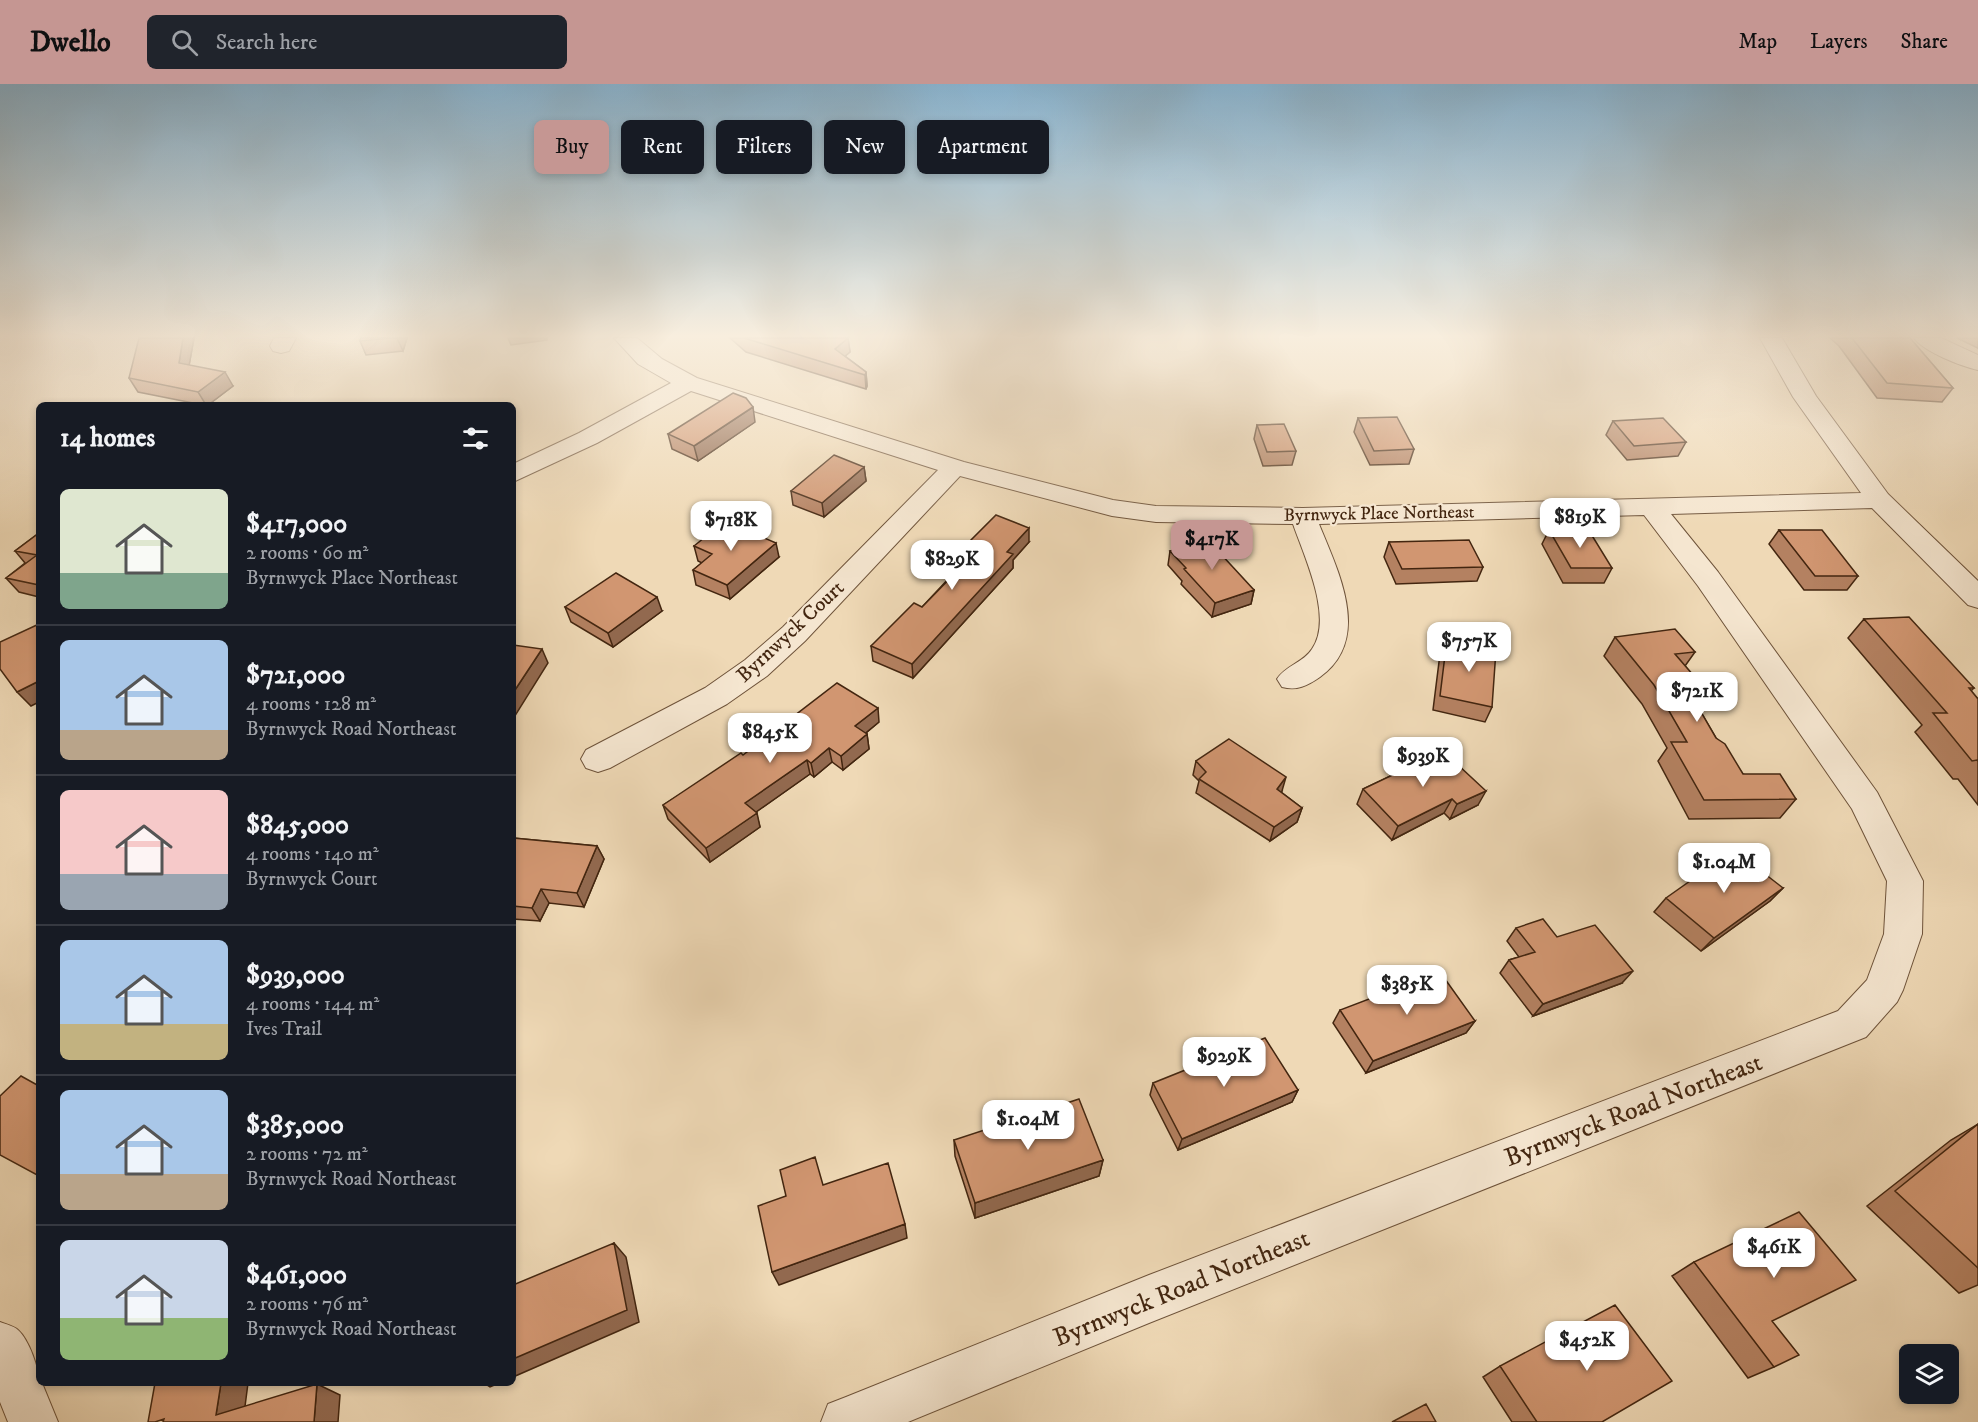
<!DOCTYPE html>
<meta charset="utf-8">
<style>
body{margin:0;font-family:"IM FELL DW Pica",serif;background:#20242c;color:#f1f3f6;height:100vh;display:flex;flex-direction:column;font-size:22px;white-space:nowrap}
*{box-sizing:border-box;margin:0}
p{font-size:20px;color:#9ea1a6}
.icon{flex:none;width:33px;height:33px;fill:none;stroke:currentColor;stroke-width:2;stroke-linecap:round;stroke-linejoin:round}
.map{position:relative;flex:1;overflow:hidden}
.sheet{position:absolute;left:36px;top:318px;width:480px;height:984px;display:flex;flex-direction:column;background:#171b24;border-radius:9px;box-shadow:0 3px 9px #0003}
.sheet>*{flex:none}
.guide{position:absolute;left:534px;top:36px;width:570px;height:54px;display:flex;gap:12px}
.controls{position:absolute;left:1899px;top:1260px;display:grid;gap:12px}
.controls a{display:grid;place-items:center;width:60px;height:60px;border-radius:9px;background:#171b24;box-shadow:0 3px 9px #0003;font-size:30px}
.price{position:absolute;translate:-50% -51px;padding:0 14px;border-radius:12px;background:#fff;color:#222;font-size:20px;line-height:39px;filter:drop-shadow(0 2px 3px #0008)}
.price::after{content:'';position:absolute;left:50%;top:36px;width:18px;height:14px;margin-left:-9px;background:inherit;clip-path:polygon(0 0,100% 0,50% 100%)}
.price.active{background:#c59692;color:#111}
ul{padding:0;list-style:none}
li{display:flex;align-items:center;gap:18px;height:150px;padding:0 24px}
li+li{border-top:2px solid #363941}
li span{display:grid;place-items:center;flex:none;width:168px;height:120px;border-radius:9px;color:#555}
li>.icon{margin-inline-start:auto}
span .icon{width:72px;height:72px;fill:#fffc;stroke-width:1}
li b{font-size:26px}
h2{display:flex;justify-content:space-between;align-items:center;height:72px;padding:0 24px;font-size:26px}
.pill{padding:0 21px;border-radius:9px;background:#171b24;box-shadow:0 3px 9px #0003;font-size:21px;line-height:54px}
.pill.active{background:#c59692;color:#111}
header{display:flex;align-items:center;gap:36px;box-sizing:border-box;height:84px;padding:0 30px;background:#c59692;color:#111}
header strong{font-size:28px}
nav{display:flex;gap:33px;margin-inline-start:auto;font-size:21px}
.search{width:420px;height:54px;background:#20242c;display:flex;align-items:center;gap:15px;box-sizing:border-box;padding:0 21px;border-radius:9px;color:#9ea1a6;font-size:22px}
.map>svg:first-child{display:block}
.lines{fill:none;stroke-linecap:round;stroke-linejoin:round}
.minor-casing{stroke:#6e533a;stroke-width:2}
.minor{fill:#f5e6d0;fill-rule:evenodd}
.wall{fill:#b48161;stroke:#432610;stroke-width:1.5}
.shaded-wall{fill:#92694f;stroke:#432610;stroke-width:1.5}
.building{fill:#d19671;stroke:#432610;stroke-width:1.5}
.labels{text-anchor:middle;stroke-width:4.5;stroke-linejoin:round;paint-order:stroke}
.far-street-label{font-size:18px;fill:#432610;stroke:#f5e6d0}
.street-label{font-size:21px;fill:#432610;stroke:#f5e6d0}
.near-street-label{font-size:26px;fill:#432610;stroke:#f5e6d0}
</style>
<header>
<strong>Dwello</strong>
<div class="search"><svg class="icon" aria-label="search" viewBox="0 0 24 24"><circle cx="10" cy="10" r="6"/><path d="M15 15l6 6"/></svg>Search here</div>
<nav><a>Map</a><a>Layers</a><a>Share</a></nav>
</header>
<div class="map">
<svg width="1978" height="1338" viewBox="0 0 1978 1338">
<rect width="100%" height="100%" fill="#efd9b6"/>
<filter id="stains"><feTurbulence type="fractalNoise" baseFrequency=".00333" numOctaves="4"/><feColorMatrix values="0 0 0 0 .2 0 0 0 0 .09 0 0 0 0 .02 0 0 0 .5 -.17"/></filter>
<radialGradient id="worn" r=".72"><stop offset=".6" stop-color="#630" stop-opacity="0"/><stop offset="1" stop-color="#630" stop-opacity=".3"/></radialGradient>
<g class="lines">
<g class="minor-casing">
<path id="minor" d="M 274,254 L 296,254 L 289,267 L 281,269 L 273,267 L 270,262 Z
M 614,254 L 637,254 L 662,275 L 697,294 L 964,378 L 1113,416 L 1156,422 L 1303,424 L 1861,409 L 1793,313 L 1760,254 L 1782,254 L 1816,312 L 1888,410 L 1978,497 L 1978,524 L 1968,521 L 1872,424 L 1671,430 L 1718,488 L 1877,708 L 1923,797 L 1922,850 L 1903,906 L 1897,918 L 1866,953 L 1149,1239 L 908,1338 L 821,1338 L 828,1320 L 846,1313 L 1149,1191 L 1838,927 L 1867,896 L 1884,850 L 1887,797 L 1852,725 L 1698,502 L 1644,431 L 1319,440 C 1338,487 1373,555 1320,593 C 1307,602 1297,607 1282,603 L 1277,595 C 1286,581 1303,579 1312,565 C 1334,534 1304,472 1293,440 L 1156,438 L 1112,432 L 960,392 L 805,557 L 767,592 L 727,620 L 610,684 L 598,688 L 586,684 L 581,675 L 586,666 L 705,604 L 745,576 L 783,543 L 938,386 L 691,307 L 597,359 L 513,398 L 513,380 L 579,349 L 671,299 L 638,280 Z
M 1914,254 L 1941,254 L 1978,271 L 1978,286 C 1961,282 1924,268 1914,254 Z
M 0,1238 C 5,1240 14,1242 18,1246 C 29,1256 39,1284 39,1299 L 42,1299 L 58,1338 L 8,1338 L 0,1318 Z"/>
</g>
<use href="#minor" class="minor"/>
</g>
<path class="wall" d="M 194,254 L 189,281 L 233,302 L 208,321 L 203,321 L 138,308 L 129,294 Z
M 361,254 L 407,254 L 403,267 L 366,271 L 360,257 Z
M 730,254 L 848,254 L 850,268 L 845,272 L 866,288 L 867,302 L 866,305 L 746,268 Z
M 1830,254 L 1910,254 L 1953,304 L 1942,318 L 1877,314 L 1839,262 Z
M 1957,254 L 1978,254 L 1978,265 L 1978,264 Z
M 1358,334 L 1414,365 L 1409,380 L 1370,381 L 1354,348 Z
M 1613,337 L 1686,358 L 1678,372 L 1627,376 L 1606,351 Z
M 755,338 L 698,377 L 672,365 L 668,350 Z
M 1257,341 L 1296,367 L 1292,381 L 1263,382 L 1254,355 Z
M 864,383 L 866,397 L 824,433 L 793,421 L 791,407 Z
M 1549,446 L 1612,484 L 1604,499 L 1563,499 L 1542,460 Z
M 1779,446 L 1858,492 L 1847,506 L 1804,506 L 1769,460 Z
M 39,449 L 39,513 L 19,508 L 6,494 L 25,479 L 15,467 Z
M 1029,458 L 1013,476 L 1013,484 L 913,594 L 873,577 L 871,562 L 922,523 L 951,492 L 950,492 L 950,477 Z
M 1389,458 L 1483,483 L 1477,497 L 1396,500 L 1384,473 Z
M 694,462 L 779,473 L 730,515 L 696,501 L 693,486 L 702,479 L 698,477 Z
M 1170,467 L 1254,506 L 1251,520 L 1212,533 L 1181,500 L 1182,497 L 1168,481 Z
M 565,523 L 662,527 L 613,563 L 571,538 Z
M 1864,535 L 1974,604 L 1971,607 L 1978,615 L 1978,721 L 1958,695 L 1953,695 L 1915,648 L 1922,641 L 1848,554 Z
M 1615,553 L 1695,568 L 1685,582 L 1706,606 L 1696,620 L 1716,654 L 1743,690 L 1796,715 L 1780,734 L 1689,735 L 1658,677 L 1667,664 L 1642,620 L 1604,572 Z
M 1447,555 L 1492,623 L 1485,638 L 1433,626 L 1440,570 Z
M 879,638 L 866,649 L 867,650 L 869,665 L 843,686 L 832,678 L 814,693 L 810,690 L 756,728 L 760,743 L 710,778 L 668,735 L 663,721 L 743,671 Z
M 1443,667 L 1478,721 L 1450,735 L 1444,729 L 1392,756 L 1357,720 L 1363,705 Z
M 1196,677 L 1282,707 L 1281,708 L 1302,724 L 1297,738 L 1270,757 L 1196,709 L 1199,697 L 1193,691 Z
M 513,754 L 597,762 L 604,775 L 584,823 L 549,819 L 540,837 L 513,835 Z
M 1783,804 L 1770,817 L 1701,867 L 1654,828 L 1666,814 Z
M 1516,844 L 1557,853 L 1622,899 L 1533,932 L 1500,889 L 1509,876 L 1519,873 L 1507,857 Z
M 1340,926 L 1475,937 L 1466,949 L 1366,989 L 1333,939 Z
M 1153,999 L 1298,1006 L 1292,1018 L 1178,1066 L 1150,1011 Z
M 1978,1040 L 1978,1201 L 1959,1209 L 1867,1122 L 1951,1056 Z
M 954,1056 L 1103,1076 L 1099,1092 L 975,1134 L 955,1072 Z
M 1694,1178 L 1772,1237 L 1774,1283 L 1748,1294 L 1672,1192 Z
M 1500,1282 L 1602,1338 L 1512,1338 L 1483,1293 Z"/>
<path class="shaded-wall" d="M 183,254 L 194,254 L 187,293 L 179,279 Z
M 397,254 L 407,254 L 403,267 Z
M 508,254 L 547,254 L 547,256 L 511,261 Z
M 848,254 L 850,268 L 837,279 L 835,265 Z
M 225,288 L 233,302 L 208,321 L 206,321 L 198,308 Z
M 866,288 L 867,302 L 866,305 L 865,291 Z
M 753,323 L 755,338 L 698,377 L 694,362 Z
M 864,383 L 866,397 L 824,433 L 822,419 Z
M 1029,444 L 1029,458 L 1013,476 L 1013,484 L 913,594 L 912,580 L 1007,468 Z
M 776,459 L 779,473 L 730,515 L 727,501 Z
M 1254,506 L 1251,520 L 1212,533 L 1215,519 Z
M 657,513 L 662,527 L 613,563 L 608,549 Z
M 542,565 L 548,579 L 513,635 L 513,609 Z
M 39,597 L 39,618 L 31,622 L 17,608 Z
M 878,624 L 879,638 L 857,656 L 855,642 Z
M 867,650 L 869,665 L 843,686 L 841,672 Z
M 829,664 L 832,678 L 814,693 L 811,679 Z
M 807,676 L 810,690 L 749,733 L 745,719 Z
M 1286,693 L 1282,707 L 1273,719 L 1277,705 Z
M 1486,707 L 1478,721 L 1450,735 L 1457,720 Z
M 1452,715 L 1444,729 L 1392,756 L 1398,742 Z
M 1302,724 L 1297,738 L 1270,757 L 1274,743 Z
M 757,729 L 760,743 L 710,778 L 706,764 Z
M 597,762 L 604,775 L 584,823 L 577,809 Z
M 1783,804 L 1770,817 L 1701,867 L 1714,854 Z
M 541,805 L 549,819 L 540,837 L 532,824 Z
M 1633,887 L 1622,899 L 1533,932 L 1543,920 Z
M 1475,937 L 1466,949 L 1366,989 L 1373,977 Z
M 1298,1006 L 1292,1018 L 1178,1066 L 1182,1055 Z
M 1103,1076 L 1099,1092 L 975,1134 L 975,1119 Z
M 905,1140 L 907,1154 L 779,1201 L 772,1188 Z
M 614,1159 L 626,1173 L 639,1238 L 513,1293 L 513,1275 Z
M 221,1299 L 248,1299 L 243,1338 L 216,1331 Z
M 484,1299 L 499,1299 L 490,1303 Z
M 317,1300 L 340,1311 L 338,1338 L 314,1338 Z"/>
<path class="building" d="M 139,254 L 183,254 L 179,279 L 225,288 L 198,308 L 129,294 Z
M 361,254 L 391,254 L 360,257 Z
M 744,254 L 848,254 L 835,265 L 866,288 L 865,291 Z
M 1852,254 L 1910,254 L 1953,304 L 1887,299 Z
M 733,309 L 746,314 L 753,323 L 694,362 L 668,350 Z
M 1397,333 L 1414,365 L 1374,367 L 1358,334 Z
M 1663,334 L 1686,358 L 1634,362 L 1613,337 Z
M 1284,340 L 1296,367 L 1267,368 L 1257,341 Z
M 834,371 L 864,383 L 822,419 L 791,407 Z
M 996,431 L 1029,444 L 1007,468 L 1013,470 L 912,580 L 871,562 L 914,519 L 922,523 L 962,482 L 950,477 Z
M 725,437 L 776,459 L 727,501 L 693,486 L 712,470 L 694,462 Z
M 1588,445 L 1612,484 L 1571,484 L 1549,446 Z
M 1779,446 L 1822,446 L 1858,492 L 1815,492 Z
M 39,449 L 39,501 L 6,494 L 37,471 L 15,467 Z
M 1207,455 L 1254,506 L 1215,519 L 1184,485 L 1186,484 L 1170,467 Z
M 1469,456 L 1483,483 L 1402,485 L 1389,458 Z
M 616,489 L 657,513 L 608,549 L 565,523 Z
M 1909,533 L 1974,604 L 1969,604 L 1978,615 L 1978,677 L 1977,676 L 1972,677 L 1933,629 L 1947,629 L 1864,535 Z
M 39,540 L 39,597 L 17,608 L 0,585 L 0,558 Z
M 1675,545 L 1695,568 L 1675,570 L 1706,606 L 1690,609 L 1716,654 L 1725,660 L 1743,690 L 1780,690 L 1796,715 L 1704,716 L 1671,658 L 1687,658 L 1654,601 L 1615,553 Z
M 1447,555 L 1496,566 L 1492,623 L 1440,612 Z
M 513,561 L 542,565 L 513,609 Z
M 837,599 L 878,624 L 855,642 L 867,650 L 841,672 L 829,664 L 811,679 L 807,676 L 745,719 L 757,729 L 706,764 L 663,721 L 741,669 L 743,671 Z
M 1229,655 L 1286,693 L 1277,705 L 1302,724 L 1274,743 L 1199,695 L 1206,688 L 1196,677 Z
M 1443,667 L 1486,707 L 1457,720 L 1452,715 L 1398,742 L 1363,705 Z
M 513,754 L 597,762 L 577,809 L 541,805 L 532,824 L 513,822 Z
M 1734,766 L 1783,804 L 1714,854 L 1666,814 Z
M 1543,835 L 1557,853 L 1595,841 L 1633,887 L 1543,920 L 1509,876 L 1535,868 L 1516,844 Z
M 1440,888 L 1475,937 L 1373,977 L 1340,926 Z
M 1265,954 L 1298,1006 L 1182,1055 L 1153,999 Z
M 21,992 L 39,1002 L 39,1092 L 0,1071 L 0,1012 Z
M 1079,1015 L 1103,1076 L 975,1119 L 954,1056 Z
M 1978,1040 L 1978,1184 L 1895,1107 Z
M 815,1073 L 823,1101 L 888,1079 L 905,1140 L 772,1188 L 758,1122 L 786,1112 L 780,1086 Z
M 1799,1128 L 1856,1196 L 1772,1237 L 1799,1271 L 1774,1283 L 1694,1178 Z
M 614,1159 L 627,1226 L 513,1275 L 513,1201 Z
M 1615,1221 L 1672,1297 L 1602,1338 L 1537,1338 L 1500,1282 Z
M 155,1299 L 221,1299 L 216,1331 L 317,1300 L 314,1338 L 163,1338 L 164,1335 L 155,1338 L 148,1338 Z
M 1426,1320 L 1436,1338 L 1392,1338 Z"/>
<linearGradient id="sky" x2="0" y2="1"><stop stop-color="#89b6d4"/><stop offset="0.57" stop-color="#f8eede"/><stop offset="1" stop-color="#f8eede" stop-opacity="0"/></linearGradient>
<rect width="1978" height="442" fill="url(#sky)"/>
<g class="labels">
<g class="far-street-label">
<text transform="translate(1379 429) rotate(-1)" y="6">Byrnwyck Place Northeast</text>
</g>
<g class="street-label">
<text transform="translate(790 547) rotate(-43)" y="7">Byrnwyck Court</text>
</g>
<g class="near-street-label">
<text transform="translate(1633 1025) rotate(-21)" y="9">Byrnwyck Road Northeast</text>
<text transform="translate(1181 1203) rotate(-22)" y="9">Byrnwyck Road Northeast</text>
</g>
</g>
<rect width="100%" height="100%" filter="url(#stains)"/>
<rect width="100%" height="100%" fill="url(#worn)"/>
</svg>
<div class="controls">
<a><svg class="icon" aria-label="layers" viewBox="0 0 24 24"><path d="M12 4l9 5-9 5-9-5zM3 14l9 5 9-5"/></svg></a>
</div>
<b class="price" style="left:1580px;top:465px">$819K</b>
<b class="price" style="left:731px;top:468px">$718K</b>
<b class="price active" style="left:1212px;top:487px">$417K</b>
<b class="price" style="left:952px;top:507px">$829K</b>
<b class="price" style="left:1469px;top:589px">$757K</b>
<b class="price" style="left:1697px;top:639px">$721K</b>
<b class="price" style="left:770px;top:680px">$845K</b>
<b class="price" style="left:1423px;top:704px">$939K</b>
<b class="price" style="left:1724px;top:810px">$1.04M</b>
<b class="price" style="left:1407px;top:932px">$385K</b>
<b class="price" style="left:1224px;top:1004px">$929K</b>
<b class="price" style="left:1028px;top:1067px">$1.04M</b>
<b class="price" style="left:1774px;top:1195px">$461K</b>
<b class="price" style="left:1587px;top:1288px">$452K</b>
<div class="guide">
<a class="pill active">Buy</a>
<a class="pill">Rent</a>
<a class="pill">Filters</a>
<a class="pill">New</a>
<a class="pill">Apartment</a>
</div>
<section class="sheet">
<h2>14 homes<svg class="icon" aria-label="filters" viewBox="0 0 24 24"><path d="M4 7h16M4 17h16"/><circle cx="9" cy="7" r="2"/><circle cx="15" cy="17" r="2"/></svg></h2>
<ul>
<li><span style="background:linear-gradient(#dfe7d0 70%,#7fa58c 0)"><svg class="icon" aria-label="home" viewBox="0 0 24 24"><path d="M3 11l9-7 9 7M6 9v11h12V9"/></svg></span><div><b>$417,000</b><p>2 rooms · 60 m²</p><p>Byrnwyck Place Northeast</p></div></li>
<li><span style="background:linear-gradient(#a9c7e8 75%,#b9a48a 0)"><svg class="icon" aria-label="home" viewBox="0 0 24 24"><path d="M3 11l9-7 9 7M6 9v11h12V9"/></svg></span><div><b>$721,000</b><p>4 rooms · 128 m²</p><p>Byrnwyck Road Northeast</p></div></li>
<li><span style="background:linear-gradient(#f6c9c9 70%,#9aa5b1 0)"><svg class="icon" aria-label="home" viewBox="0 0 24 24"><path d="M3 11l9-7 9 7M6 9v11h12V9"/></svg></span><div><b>$845,000</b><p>4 rooms · 140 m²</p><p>Byrnwyck Court</p></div></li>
<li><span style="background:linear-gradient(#a9c7e8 70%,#c2b280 0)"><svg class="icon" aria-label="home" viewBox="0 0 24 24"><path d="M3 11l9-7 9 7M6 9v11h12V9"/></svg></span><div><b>$939,000</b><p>4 rooms · 144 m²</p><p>Ives Trail</p></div></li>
<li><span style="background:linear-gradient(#a9c7e8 70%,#b9a48a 0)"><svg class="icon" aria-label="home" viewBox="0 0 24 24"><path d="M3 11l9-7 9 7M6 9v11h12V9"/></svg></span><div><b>$385,000</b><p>2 rooms · 72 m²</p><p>Byrnwyck Road Northeast</p></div></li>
<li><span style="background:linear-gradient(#c9d6e8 65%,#8fb573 0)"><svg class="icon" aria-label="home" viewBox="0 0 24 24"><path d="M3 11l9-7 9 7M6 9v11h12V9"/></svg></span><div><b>$461,000</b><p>2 rooms · 76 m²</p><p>Byrnwyck Road Northeast</p></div></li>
</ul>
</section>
</div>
